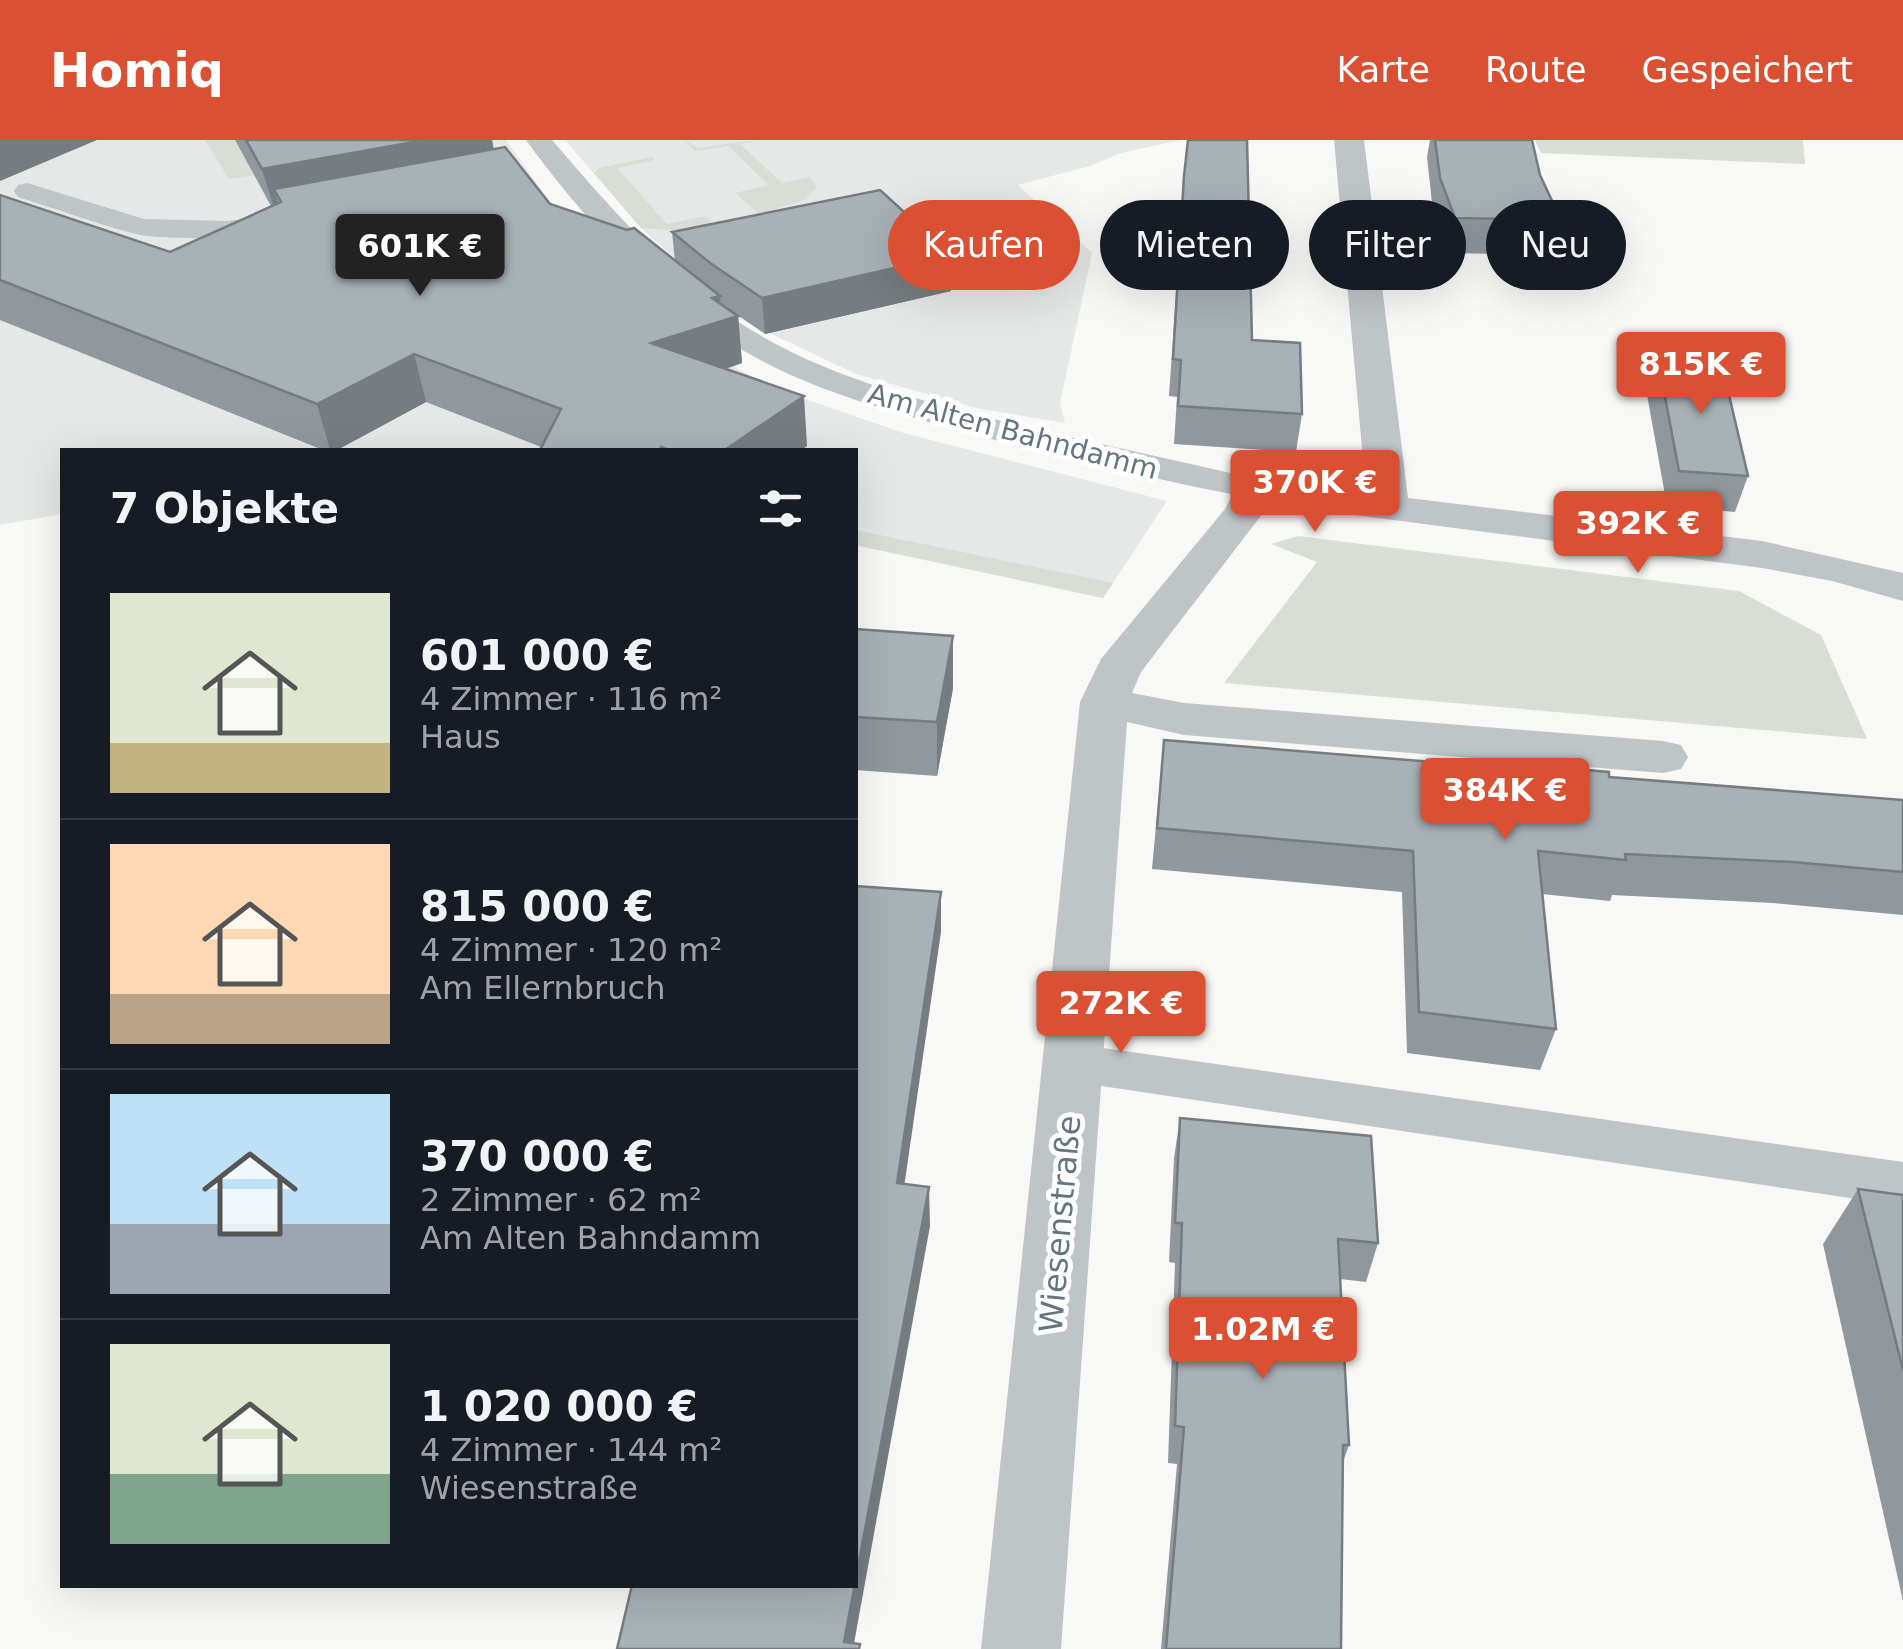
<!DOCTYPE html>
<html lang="de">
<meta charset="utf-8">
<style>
body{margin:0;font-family:"DejaVu Sans",sans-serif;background:#242831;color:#f1f3f6;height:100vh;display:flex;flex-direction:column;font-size:38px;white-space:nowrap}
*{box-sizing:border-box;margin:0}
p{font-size:32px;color:#9ea1a6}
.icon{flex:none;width:55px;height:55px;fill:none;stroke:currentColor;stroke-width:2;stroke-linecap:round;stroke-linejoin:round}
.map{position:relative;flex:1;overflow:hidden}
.panel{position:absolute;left:60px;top:308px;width:798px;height:1140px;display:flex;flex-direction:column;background:#171b24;border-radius:0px;box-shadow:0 10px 40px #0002}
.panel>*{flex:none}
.top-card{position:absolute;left:888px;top:60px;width:865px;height:90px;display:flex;gap:20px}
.price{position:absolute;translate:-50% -85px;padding:0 22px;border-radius:10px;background:#db5032;color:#fff;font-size:32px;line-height:65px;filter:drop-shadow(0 2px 5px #0008)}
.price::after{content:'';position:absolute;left:50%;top:60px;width:30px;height:22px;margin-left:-15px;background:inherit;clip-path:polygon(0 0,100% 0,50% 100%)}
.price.on{background:#222;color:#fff}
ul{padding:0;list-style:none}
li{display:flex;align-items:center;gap:30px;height:250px;padding:0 50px}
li+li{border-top:2px solid #363941}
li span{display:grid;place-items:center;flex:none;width:280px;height:200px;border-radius:0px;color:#555}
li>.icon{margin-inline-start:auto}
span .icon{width:120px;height:120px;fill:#fffc;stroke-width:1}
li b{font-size:42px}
h2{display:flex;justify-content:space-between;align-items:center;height:120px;padding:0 50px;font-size:42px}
.tag{padding:0 35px;border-radius:45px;background:#171b24;box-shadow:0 10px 40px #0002;font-size:35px;line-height:90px}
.tag.on{background:#db5032;color:#fff}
header{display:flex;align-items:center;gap:60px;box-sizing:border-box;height:140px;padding:0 50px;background:#db5032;color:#fff}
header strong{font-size:48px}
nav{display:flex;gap:55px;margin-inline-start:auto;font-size:35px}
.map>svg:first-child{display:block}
.built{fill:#e6e7e7}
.green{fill:#d8ddd5}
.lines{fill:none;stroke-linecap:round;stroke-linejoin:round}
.lane{fill:#bfc4c7;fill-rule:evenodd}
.street{fill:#bfc4c7;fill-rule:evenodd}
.wall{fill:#90989d}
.shaded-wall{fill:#767c7f}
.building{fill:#a8b1b6;stroke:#767c7f;stroke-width:2.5}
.labels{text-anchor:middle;stroke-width:10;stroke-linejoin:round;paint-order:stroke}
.far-street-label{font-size:28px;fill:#64757f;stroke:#fff}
.street-label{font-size:32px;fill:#64757f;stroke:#fff}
</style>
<header>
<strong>Homiq</strong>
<nav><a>Karte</a><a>Route</a><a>Gespeichert</a></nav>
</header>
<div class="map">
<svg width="1903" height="1509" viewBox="0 0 1903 1509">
<rect width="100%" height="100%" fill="#f8f8f6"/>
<path class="built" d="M 0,0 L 506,0 L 562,79 L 733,226 L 767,246 L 904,293 L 1167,361 L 1103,458 L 855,405 L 855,310 L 62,310 L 62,374 L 0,385 Z
M 565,0 L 1181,0 L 1121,13 L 1090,26 L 1018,45 L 1092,113 L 1060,264 L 1065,283 L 976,268 L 856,234 L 748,183 L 641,88 Z"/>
<path class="green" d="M 205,0 L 235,0 L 254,35 L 229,39 Z
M 684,0 L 698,8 L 758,0 L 740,4 L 782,43 L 810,37 L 817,47 L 804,60 L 759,74 L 735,53 L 769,45 L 728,6 L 695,11 Z
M 1535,0 L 1803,0 L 1805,24 L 1541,13 Z
M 652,17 L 654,20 L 617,28 L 667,84 L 706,76 L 714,84 L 673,90 L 641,88 L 594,33 L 599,28 Z
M 855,390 L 1113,443 L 1103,458 L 855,405 Z
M 1298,396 L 1739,451 L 1821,495 L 1867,599 L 1224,543 L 1317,422 L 1271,404 Z"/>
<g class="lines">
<path class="lane" d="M 526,0 L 552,0 C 608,65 666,132 737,181 C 803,225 880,249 955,269 C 1059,297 1163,316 1267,342 L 1272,349 L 1267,356 L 1255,359 C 1150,338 1046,315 943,286 C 875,267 806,247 744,211 C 660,162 583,79 526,0 Z
M 27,43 L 144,79 L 227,81 L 282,75 L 296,83 C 281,102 162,100 136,94 C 96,84 57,69 18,57 L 14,51 L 18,45 Z
M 1075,904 L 1903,1022 L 1903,1066 L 1075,942 L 1058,937 L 1050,923 L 1058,909 Z"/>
<path class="street" d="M 1334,0 L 1364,0 L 1408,358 L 1762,401 L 1903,433 L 1903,461 L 1832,441 L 1762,428 L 1270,364 L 1141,532 L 1132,553 L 1184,563 L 1663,601 L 1681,605 L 1688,617 L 1681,629 L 1663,633 L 1184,595 L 1127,582 L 1061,1509 L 981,1509 L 1080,562 L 1101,519 L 1225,369 L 1240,340 L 1255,336 L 1366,352 Z"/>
</g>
<path class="wall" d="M 235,0 L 492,0 L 494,10 L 550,64 L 675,121 L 672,92 L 951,151 L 765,194 L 730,170 L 738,176 L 742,223 L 725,229 L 807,306 L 801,310 L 540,310 L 541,307 L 426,262 L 337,310 L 323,310 L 0,180 L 0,55 L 170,112 L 271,66 Z
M 1430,0 L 1532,0 L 1540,35 L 1561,80 L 1552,115 L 1447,113 L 1433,72 L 1427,17 Z
M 1184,36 L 1252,200 L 1302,274 L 1296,312 L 1174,304 L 1177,257 L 1169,256 Z
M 1657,215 L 1748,336 L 1735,372 L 1667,366 L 1646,249 Z
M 855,489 L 953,548 L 937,636 L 855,630 Z
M 1164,600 L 1468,625 L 1470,620 L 1609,637 L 1903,660 L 1903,775 L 1773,763 L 1612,755 L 1610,761 L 1542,754 L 1556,889 L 1540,930 L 1407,913 L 1402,752 L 1152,729 Z
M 1180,978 L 1378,1103 L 1366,1142 L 1340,1139 L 1349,1305 L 1343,1322 L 1341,1509 L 1161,1509 L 1177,1324 L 1168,1323 L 1175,1123 L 1169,1122 L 1174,1018 Z
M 1858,1049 L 1903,1055 L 1903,1461 L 1823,1104 Z"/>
<path class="shaded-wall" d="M 0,0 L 97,0 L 0,41 Z
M 425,0 L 492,0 L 497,31 L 281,62 L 274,49 L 280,71 L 275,72 L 262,29 Z
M 951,115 L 951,151 L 765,194 L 762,158 Z
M 720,156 L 722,180 L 738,176 L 742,223 L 658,252 L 651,203 L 712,158 Z
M 414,214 L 426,262 L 337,310 L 330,310 L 317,264 Z
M 804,256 L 807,306 L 801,310 L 725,310 Z
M 953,496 L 953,548 L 937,636 L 937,582 Z
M 941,752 L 941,792 L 899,1082 L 897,1043 Z
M 929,1047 L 930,1086 L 853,1509 L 844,1502 Z"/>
<path class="building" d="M 246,0 L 425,0 L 262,29 Z
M 1188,0 L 1247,0 L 1252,200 L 1300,203 L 1302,274 L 1178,266 L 1181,220 L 1173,219 L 1184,36 Z
M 1435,0 L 1532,0 L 1540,35 L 1561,80 L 1455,78 L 1440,38 Z
M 505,7 L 550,64 L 627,90 L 634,88 L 720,156 L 712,158 L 738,176 L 651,203 L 804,256 L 725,310 L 669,310 L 661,307 L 660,310 L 540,310 L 561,269 L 414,214 L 317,264 L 0,140 L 0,55 L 170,112 L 281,62 L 274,49 Z
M 880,50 L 951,115 L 762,158 L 710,123 L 672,92 Z
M 1657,215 L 1721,221 L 1748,336 L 1679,331 Z
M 855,489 L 953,496 L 937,582 L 855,577 Z
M 1164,600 L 1470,625 L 1470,620 L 1609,632 L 1609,637 L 1903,660 L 1903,732 L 1793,722 L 1625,714 L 1626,720 L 1538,711 L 1556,889 L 1419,872 L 1413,711 L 1157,688 Z
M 855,746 L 941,752 L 897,1043 L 929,1047 L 844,1502 L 860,1504 L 859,1509 L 617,1509 L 632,1445 L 855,1445 Z
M 1180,978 L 1371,996 L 1378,1103 L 1338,1099 L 1349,1305 L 1343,1305 L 1341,1509 L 1166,1509 L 1184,1287 L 1175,1286 L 1182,1083 L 1175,1083 Z
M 1858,1049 L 1903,1055 L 1903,1230 Z"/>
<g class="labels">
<g class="far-street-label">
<text transform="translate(1013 291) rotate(15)" y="10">Am Alten Bahndamm</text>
</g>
<g class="street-label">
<text transform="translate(1060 1084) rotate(-85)" y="11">Wiesenstraße</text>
</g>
</g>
</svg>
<b class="price on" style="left:420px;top:159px">601K €</b>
<b class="price" style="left:1701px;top:277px">815K €</b>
<b class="price" style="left:1315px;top:395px">370K €</b>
<b class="price" style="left:1638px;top:436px">392K €</b>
<b class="price" style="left:1505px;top:703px">384K €</b>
<b class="price" style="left:1121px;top:916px">272K €</b>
<b class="price" style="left:1263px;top:1242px">1.02M €</b>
<div class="top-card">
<a class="tag on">Kaufen</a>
<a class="tag">Mieten</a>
<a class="tag">Filter</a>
<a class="tag">Neu</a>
</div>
<section class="panel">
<h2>7 Objekte<svg class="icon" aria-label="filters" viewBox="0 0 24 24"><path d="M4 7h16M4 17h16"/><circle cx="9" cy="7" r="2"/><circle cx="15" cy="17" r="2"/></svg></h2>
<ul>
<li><span style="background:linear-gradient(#dfe7d0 75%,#c2b280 0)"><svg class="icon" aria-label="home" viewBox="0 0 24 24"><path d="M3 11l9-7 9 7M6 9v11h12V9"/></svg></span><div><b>601 000 €</b><p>4 Zimmer · 116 m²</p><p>Haus</p></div></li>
<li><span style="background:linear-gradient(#ffd9b3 75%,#b9a48a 0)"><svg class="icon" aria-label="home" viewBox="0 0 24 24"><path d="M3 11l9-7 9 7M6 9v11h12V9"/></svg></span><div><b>815 000 €</b><p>4 Zimmer · 120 m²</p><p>Am Ellernbruch</p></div></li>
<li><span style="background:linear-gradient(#bfe0f5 65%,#9aa5b1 0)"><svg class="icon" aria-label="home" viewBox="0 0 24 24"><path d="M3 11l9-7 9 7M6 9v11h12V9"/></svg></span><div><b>370 000 €</b><p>2 Zimmer · 62 m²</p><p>Am Alten Bahndamm</p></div></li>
<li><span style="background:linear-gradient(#dfe7d0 65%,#7fa58c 0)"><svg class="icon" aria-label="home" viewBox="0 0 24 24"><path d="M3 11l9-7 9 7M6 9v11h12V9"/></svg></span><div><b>1 020 000 €</b><p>4 Zimmer · 144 m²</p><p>Wiesenstraße</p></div></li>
</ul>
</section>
</div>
